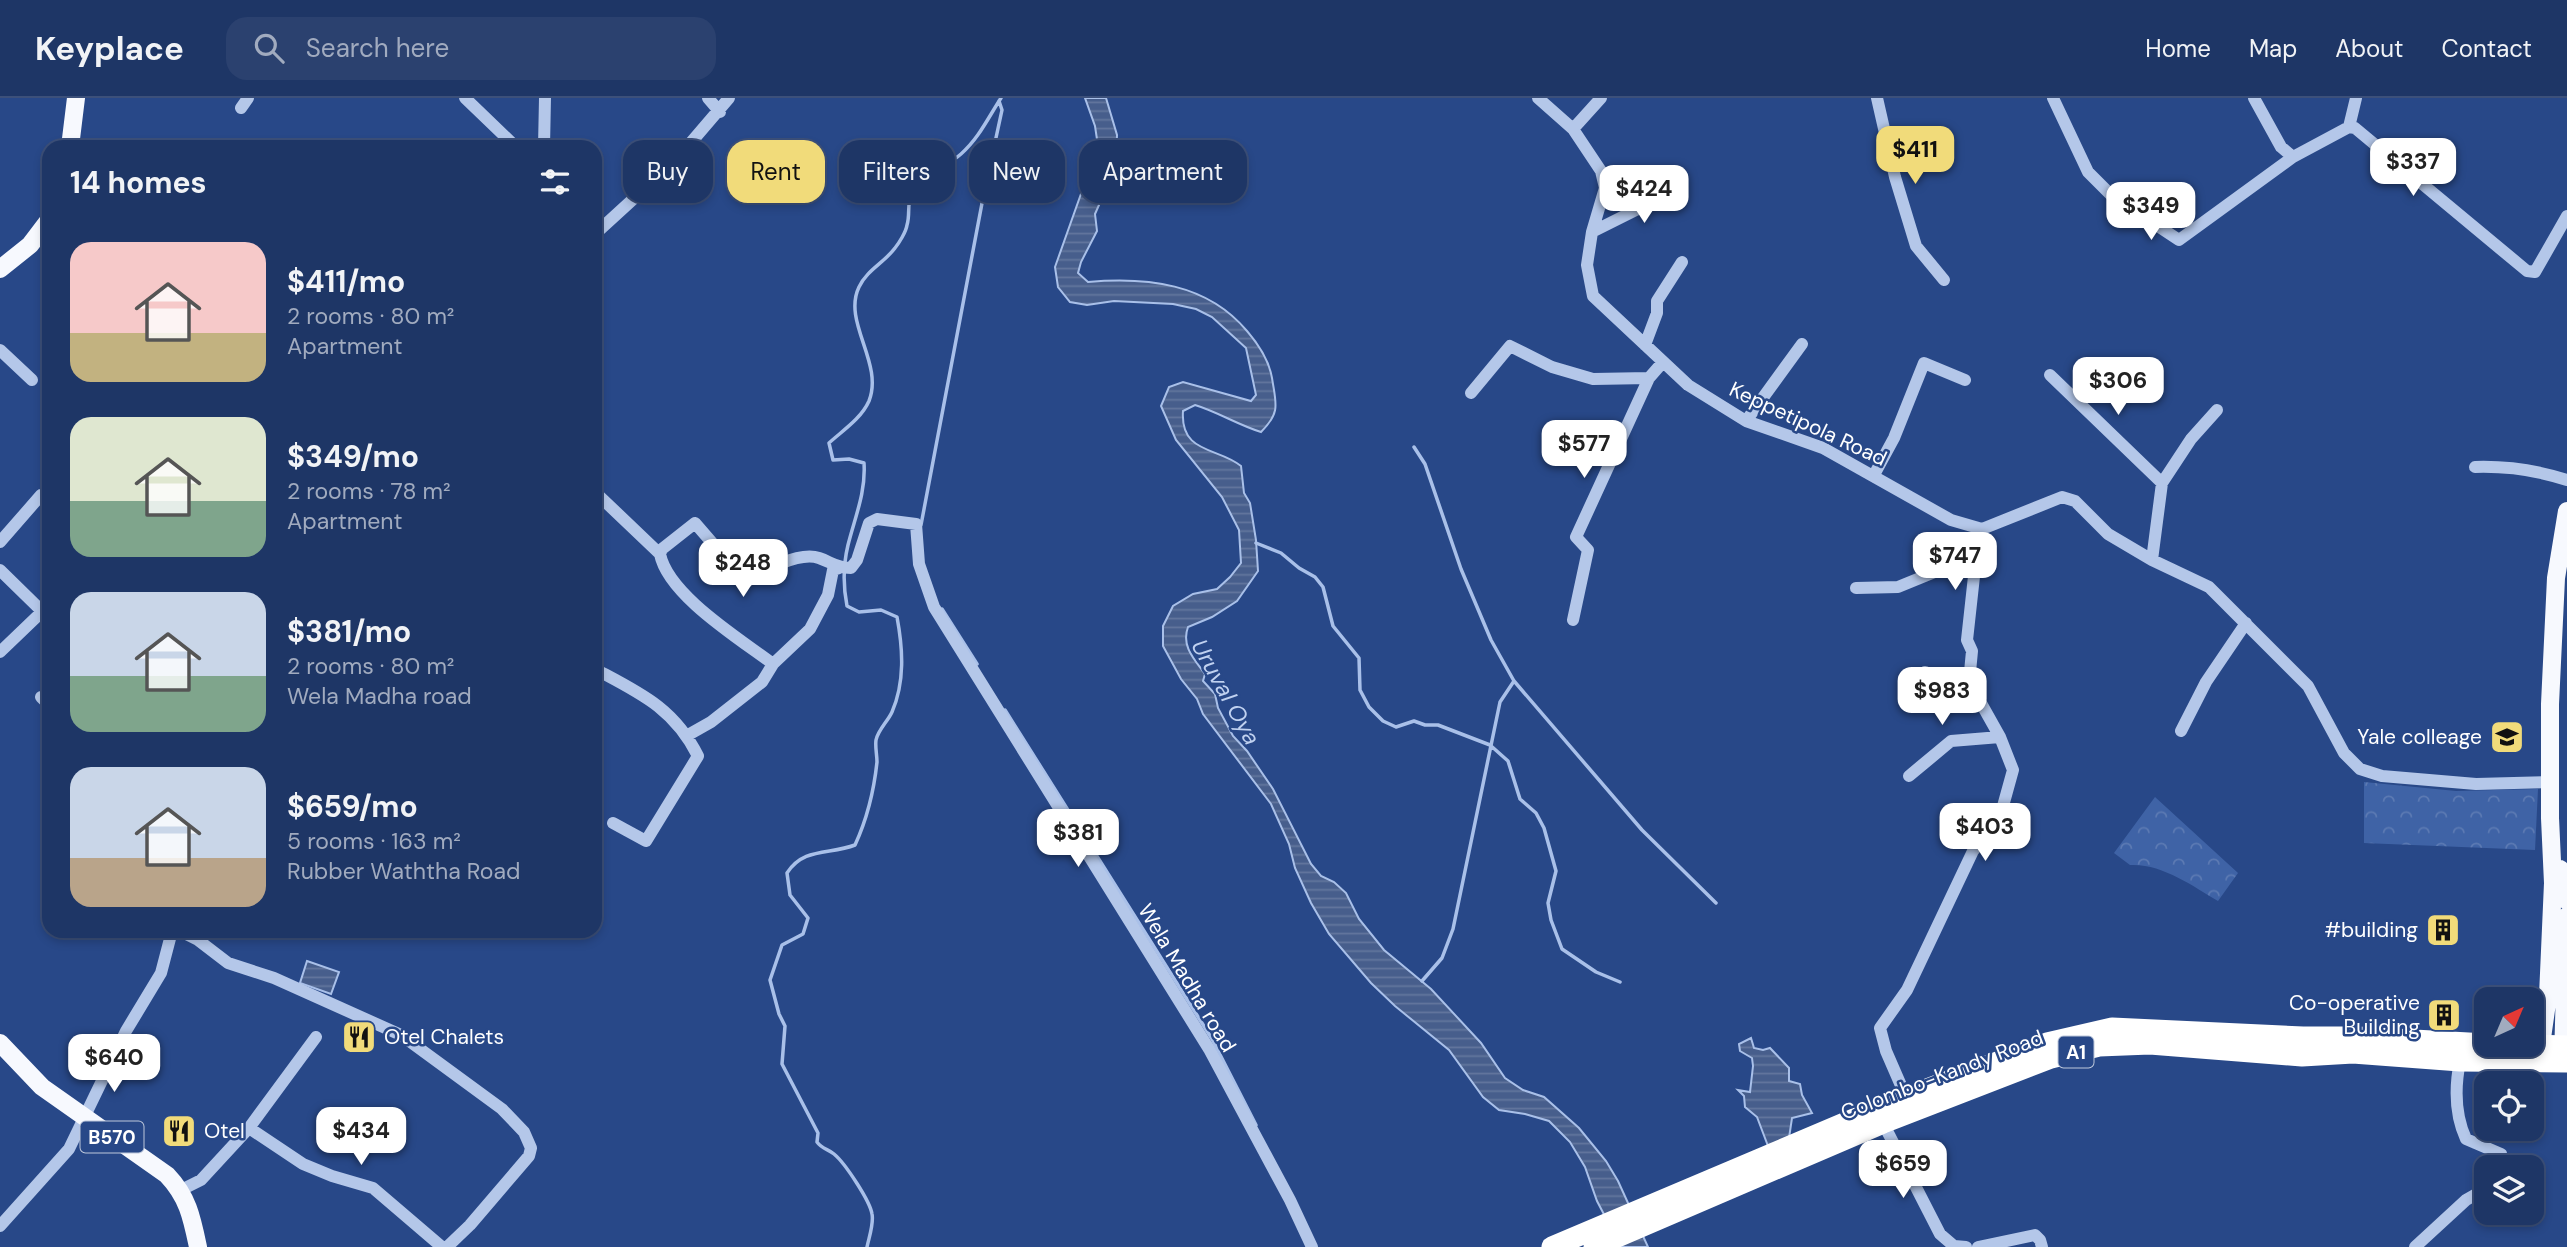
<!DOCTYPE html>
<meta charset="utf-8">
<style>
body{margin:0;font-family:"DM Sans",sans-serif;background:#2b416f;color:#f1f3f6;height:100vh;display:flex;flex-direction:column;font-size:26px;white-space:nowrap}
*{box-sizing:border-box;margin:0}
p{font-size:23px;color:#a1abbf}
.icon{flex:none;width:38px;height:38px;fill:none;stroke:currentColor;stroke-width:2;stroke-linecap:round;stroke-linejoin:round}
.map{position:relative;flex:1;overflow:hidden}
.side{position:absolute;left:42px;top:42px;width:560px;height:798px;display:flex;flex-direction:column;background:#1e3666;border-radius:21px;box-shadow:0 4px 10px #0003,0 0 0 2px #3c507a}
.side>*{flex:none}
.top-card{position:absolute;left:623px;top:42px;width:665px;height:63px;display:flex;gap:14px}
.needle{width:46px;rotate:44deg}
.tools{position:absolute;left:2474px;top:889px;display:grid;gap:14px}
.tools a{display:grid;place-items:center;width:70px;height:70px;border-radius:14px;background:#1e3666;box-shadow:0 4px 10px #0003,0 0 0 2px #3c507a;font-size:35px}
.price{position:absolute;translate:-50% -60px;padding:0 16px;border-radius:14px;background:#fff;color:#222;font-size:23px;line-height:46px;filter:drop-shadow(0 2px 4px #0008)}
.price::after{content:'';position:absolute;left:50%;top:42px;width:21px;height:16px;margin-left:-10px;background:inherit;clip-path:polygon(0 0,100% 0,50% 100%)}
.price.current{background:#f1db7a;color:#111}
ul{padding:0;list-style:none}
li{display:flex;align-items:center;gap:21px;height:175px;padding:0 28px}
li span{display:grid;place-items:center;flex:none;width:196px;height:140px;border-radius:21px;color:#555}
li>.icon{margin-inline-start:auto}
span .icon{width:84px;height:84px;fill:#fffc;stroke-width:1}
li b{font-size:30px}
h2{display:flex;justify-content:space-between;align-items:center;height:84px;padding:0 28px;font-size:30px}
.chip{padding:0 24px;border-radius:21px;background:#1e3666;box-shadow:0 4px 10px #0003,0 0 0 2px #3c507a;font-size:24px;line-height:63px}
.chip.current{background:#f1db7a;color:#111}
header{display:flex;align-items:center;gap:42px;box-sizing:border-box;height:98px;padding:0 35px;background:#1e3666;border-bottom:2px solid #3c507a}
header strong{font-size:33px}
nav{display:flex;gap:38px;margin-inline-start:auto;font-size:24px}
.search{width:490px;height:63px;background:#2b416f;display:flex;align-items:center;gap:18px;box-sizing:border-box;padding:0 24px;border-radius:21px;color:#a1abbf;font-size:26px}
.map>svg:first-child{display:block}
.park{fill:url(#park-crowns)}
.water{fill:url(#water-rules);stroke:#a9c0e9;stroke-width:2}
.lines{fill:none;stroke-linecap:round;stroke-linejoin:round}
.stream{stroke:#a9c0e9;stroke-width:3.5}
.minor{stroke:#b4c7e9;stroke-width:12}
.major{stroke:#f7f9fe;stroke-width:18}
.highway{stroke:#fff;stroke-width:21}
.labels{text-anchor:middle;stroke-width:5;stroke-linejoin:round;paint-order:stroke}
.shield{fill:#284888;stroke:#bec8db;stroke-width:2}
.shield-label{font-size:19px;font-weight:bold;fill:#fff}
.street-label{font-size:21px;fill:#fff;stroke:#284888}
.poi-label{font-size:21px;fill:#fff;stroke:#284888;text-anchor:end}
.water-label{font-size:23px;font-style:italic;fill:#c0d1f0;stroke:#284888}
</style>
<header>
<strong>Keyplace</strong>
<div class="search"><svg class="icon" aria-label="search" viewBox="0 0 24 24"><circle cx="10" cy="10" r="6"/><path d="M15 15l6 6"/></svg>Search here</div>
<nav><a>Home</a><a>Map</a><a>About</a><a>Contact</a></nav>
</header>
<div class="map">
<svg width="2567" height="1149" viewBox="0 0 2567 1149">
<defs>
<pattern id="park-crowns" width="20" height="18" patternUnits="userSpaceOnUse" patternTransform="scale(1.75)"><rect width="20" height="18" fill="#3f63a6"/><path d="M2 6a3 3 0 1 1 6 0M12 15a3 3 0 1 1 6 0" fill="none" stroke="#5c7ab3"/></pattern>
<pattern id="water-rules" width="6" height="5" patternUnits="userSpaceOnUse" patternTransform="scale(1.75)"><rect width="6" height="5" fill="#475e8c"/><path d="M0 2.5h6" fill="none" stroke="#63769d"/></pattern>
</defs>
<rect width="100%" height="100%" fill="#284888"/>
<path class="park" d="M 2364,684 L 2456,693 L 2538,691 L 2535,752 L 2364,745 Z
M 2155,699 L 2238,775 L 2218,803 C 2193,788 2161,765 2130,767 L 2114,755 Z"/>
<path class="water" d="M 1085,0 L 1106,0 L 1117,37 L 1116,69 L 1095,116 L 1097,133 L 1081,164 L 1078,175 L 1088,184 C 1147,179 1207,185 1247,233 C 1259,247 1269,262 1272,280 C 1276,306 1281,314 1261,334 C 1238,327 1218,314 1195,307 L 1183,313 C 1180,356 1218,349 1241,368 L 1244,395 L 1250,405 L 1256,442 L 1258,473 L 1237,503 L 1212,519 L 1188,529 C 1181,548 1194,561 1205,576 L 1203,583 L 1215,596 L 1218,610 L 1233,638 L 1247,653 L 1273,691 L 1311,766 L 1321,778 L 1334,784 L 1346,795 L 1359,821 L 1384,852 L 1431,891 L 1481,945 L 1505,980 L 1523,992 L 1544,999 L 1579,1030 L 1606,1063 L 1618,1083 L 1648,1149 L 1621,1149 L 1597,1103 L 1585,1069 L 1570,1044 L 1549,1023 L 1525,1016 L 1499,1012 L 1483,999 L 1449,952 L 1395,908 L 1371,885 L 1329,836 L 1311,805 L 1295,770 L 1289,746 L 1271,706 L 1203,616 L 1197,601 L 1181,581 L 1163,548 L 1163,528 L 1173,508 L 1193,496 L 1217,491 L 1230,479 L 1241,465 L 1239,432 L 1222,399 L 1176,342 L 1161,308 L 1169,289 L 1183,284 L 1251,303 L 1256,297 L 1246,250 L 1212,219 L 1196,211 L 1173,206 L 1114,203 L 1087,207 L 1070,204 L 1058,189 L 1055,169 L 1098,48 L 1095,28 Z
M 307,863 L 339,874 L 331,896 L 300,885 Z
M 1751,940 L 1754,950 L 1763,952 L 1770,950 L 1789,970 L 1789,983 L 1800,986 L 1802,997 L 1812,1015 L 1792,1020 L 1789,1040 L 1768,1048 L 1757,1019 L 1745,1009 L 1744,998 L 1738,992 L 1750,994 L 1753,968 L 1752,960 L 1740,953 L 1739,946 Z"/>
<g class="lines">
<path class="stream" d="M 1414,349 L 1425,366 L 1461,471 L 1491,542 L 1514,583 L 1642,732 L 1716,805
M 921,427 L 983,100 L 1002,12 L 999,3
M 1256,445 L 1281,455 L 1299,470 L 1315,479 L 1323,489 L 1333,528 L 1359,560 L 1360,592 L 1369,609 L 1383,623 L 1396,629 L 1414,623 L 1425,627 L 1438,627 L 1490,647 L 1508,663 L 1520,701 L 1536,715 L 1544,730 L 1556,773 L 1548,805 L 1551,822 L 1562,851 L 1596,874 L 1620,884
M 942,511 L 977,566
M 1005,612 L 1212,941 L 1256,1027
M 1422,883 L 1442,860 L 1453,831 L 1500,604 L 1514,583
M 867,1149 C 869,1139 874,1126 872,1116 C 870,1103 845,1065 834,1056 C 828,1051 822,1051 817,1044 L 818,1035 L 782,966 L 785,928 L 779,916 L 770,882 L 782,847 L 803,836 L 808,820 L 790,797 L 787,775 C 804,749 829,757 855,747 C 867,721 874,692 877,664 C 877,657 875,649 876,642 C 878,632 888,623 892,614 C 905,584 903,551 897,519 L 881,512 L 859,514 L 847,508 C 843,488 843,468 848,447 C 855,419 866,394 864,365 L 849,361 L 833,362 L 829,345 C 842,333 861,321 869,303 C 884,265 842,224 859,189 C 867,172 884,165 895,150 C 899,145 906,134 907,127 C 911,114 905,105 915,92 C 928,76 946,69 961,56 C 979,40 988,20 1001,0"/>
<path class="minor" d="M 465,0 L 516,49
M 708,0 L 720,14
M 1538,0 L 1573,31 L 1601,73 L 1605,90 L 1592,134 L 1587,167 L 1593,198 L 1688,287 L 1746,323 L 1823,350 L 1951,422 L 1982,431 L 2062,399 L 2075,403 L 2108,436 L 2152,462 L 2209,489 L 2308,588 L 2344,655 L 2360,671 L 2382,678 L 2476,686 L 2551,684
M 1877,0 L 1895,79 L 1916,148 L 1944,182
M 2053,0 L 2088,74 L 2111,97 L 2179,142 L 2293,59
M 2254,0 L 2281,49 L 2293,59 L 2349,29 L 2355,30 L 2527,173 L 2535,174 L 2567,118
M 241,10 L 248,0
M 2349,29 L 2356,0
M 1573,31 L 1601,0
M 544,49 L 545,0
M 1592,134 L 1680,90
M 595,136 L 676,62 L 729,0
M 1645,247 L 1657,215 L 1657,203 L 1682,164
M 0,252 L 32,282
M 2050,277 L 2162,385
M 1471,295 L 1510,248 L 1552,269 L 1593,281 L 1649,280
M 1746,323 L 1802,246
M 2475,369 C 2508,368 2536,372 2567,382
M 1874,377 L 1894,340 L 1924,265 L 1965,282
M 595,394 L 660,456 C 668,497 740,541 773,566
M 0,444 L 41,397
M 660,456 L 662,451 L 695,425 L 746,484 C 763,473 799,453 819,460 C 831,464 837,470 851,470 L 857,462 L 869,425 L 877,421 L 916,426 L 919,466 L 934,509 L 1209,951 L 1290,1102 L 1312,1149
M 2152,462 L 2162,385 L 2191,341 L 2217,312
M 0,472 L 49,520
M 1856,490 L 1898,489 L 1964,462 L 1977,451 L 1982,431
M 1573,522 L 1588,452 L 1576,439 L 1649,280 L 1663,264
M 0,554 L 49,507
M 595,571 C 640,595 674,610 698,658 L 646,743 L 613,725
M 1925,574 L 1977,598
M 41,599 L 49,607
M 2181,633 L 2206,584 L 2246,525
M 688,637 L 711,624 L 762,584 L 773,566 L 810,531 L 828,497 L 833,472 L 839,470
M 1909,678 L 1951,643 L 2000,639
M 180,833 L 198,842 L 228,865 L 274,880 L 401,937 L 502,1011 L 524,1034 L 531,1050 L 529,1058 L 470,1127 L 447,1149
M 2460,963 C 2455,988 2455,1017 2466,1041 L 2501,1056 L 2499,1069
M 1906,999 L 1886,953 L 1880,930 L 1907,892 L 1973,753 L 2000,719 L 2013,672 L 2000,639 L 1977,598 L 1970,574 L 1972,553 L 1967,542 L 1977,451
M 1881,1021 L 1940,1136 L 1954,1148 L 1966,1149
M 249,1030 L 303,1066 L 332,1078 L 373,1090 L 442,1149
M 181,1092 L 201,1082 L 249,1030 L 316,939
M 0,1128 L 69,1051 L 126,933 L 161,875 L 172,833
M 1978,1149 L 2035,1137 L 2040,1142 L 2042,1149
M 2415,1149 L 2466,1102 L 2487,1090"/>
<path class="major" d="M 70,49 L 76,0
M 0,171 L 30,147 L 49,122
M 2560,771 L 2567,803
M 0,945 L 42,989 L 167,1077 C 188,1099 192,1120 198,1149
M 2539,961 L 2548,898 L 2553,785 L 2550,720 L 2550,606 L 2556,480 L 2567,413
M 2563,961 L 2567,818"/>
<path class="highway" d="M 2532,947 L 2567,948
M 1552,1149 L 1906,999 L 2047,945 L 2112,930 L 2303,939 L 2359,939 L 2487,946
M 1594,1149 L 1883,1025 L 2051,960 L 2099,948 L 2150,946 L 2302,958 L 2353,955 L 2460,963 L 2567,964"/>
</g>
<defs>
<g id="school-square" transform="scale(1.75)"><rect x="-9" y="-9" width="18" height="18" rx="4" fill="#f1db7a" stroke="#284888"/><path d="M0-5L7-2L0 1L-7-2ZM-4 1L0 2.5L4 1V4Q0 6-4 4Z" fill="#111"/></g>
<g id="building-square" transform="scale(1.75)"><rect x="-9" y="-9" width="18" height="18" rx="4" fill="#f1db7a" stroke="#284888"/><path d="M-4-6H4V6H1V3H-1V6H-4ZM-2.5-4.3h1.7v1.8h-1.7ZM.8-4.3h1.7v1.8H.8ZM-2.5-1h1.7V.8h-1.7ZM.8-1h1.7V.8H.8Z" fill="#111"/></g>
<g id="restaurant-square" transform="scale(1.75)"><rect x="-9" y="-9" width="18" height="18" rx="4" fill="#f1db7a" stroke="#284888"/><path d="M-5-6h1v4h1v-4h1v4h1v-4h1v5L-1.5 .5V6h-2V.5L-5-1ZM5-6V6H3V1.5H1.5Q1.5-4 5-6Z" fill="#111"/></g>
</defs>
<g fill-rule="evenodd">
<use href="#school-square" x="2507" y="639"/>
<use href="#building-square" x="2443" y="832"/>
<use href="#building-square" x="2444" y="917"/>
<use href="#restaurant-square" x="359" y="939"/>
<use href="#restaurant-square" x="179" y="1033"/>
</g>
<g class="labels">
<g class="shield">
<rect x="2058.5" y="938.5" width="35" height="31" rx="5"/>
<rect x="80.5" y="1023.5" width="63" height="31" rx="5"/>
</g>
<g class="shield-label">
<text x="2076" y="961">A1</text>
<text x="112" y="1046">B570</text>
</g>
<g class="street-label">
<text transform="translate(1808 326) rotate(25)" y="7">Keppetipola Road</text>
<text transform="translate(1187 880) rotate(59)" y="7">Wela Madha road</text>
<text transform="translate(1942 977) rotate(-21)" y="7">Colombo-Kandy Road</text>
</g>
<g class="poi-label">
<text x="2482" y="646">Yale colleage</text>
<text x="2418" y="839">#building</text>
<text x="2420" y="912">Co-operative<tspan x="2420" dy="24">Building</tspan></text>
<text x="384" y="946" text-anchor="start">Otel Chalets</text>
<text x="204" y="1040" text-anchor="start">Otel</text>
</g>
<g class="water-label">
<text transform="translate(1226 594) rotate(61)" y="8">Uruval Oya</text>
</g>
</g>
</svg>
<div class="tools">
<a><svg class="needle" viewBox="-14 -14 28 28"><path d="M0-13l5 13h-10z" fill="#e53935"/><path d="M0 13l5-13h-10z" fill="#a1abbf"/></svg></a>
<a><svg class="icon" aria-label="locate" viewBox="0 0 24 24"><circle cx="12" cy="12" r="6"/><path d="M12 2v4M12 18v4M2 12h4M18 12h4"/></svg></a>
<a><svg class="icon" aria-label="layers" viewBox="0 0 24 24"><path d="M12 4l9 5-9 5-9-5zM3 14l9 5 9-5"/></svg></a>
</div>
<b class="price current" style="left:1915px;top:88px">$411</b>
<b class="price" style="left:2413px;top:100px">$337</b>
<b class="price" style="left:1644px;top:127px">$424</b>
<b class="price" style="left:2151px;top:144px">$349</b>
<b class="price" style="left:2118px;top:319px">$306</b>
<b class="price" style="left:1584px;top:382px">$577</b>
<b class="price" style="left:1955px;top:494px">$747</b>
<b class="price" style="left:743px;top:501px">$248</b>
<b class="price" style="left:1942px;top:629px">$983</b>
<b class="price" style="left:1985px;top:765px">$403</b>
<b class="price" style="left:1078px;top:771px">$381</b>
<b class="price" style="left:114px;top:996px">$640</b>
<b class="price" style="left:361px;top:1069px">$434</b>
<b class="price" style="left:1903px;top:1102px">$659</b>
<div class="top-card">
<a class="chip">Buy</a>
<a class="chip current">Rent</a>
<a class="chip">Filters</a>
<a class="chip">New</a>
<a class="chip">Apartment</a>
</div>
<section class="side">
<h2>14 homes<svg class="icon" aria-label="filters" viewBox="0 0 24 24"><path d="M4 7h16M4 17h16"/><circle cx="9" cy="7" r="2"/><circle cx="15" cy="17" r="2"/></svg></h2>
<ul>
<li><span style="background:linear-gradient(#f6c9c9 65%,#c2b280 0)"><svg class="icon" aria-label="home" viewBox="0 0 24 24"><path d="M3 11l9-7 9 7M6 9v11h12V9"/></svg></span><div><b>$411/mo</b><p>2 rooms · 80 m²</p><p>Apartment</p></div></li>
<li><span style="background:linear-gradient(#dfe7d0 60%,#7fa58c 0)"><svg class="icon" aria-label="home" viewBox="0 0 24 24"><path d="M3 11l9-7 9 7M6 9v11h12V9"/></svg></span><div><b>$349/mo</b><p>2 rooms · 78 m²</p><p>Apartment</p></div></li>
<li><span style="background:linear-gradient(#c9d6e8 60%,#7fa58c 0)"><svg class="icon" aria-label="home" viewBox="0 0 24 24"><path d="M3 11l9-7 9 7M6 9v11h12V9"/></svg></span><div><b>$381/mo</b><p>2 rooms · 80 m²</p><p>Wela Madha road</p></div></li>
<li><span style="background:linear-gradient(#c9d6e8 65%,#b9a48a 0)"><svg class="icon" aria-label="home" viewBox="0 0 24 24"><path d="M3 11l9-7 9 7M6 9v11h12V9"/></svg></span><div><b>$659/mo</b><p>5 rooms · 163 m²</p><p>Rubber Waththa Road</p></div></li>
</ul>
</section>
</div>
